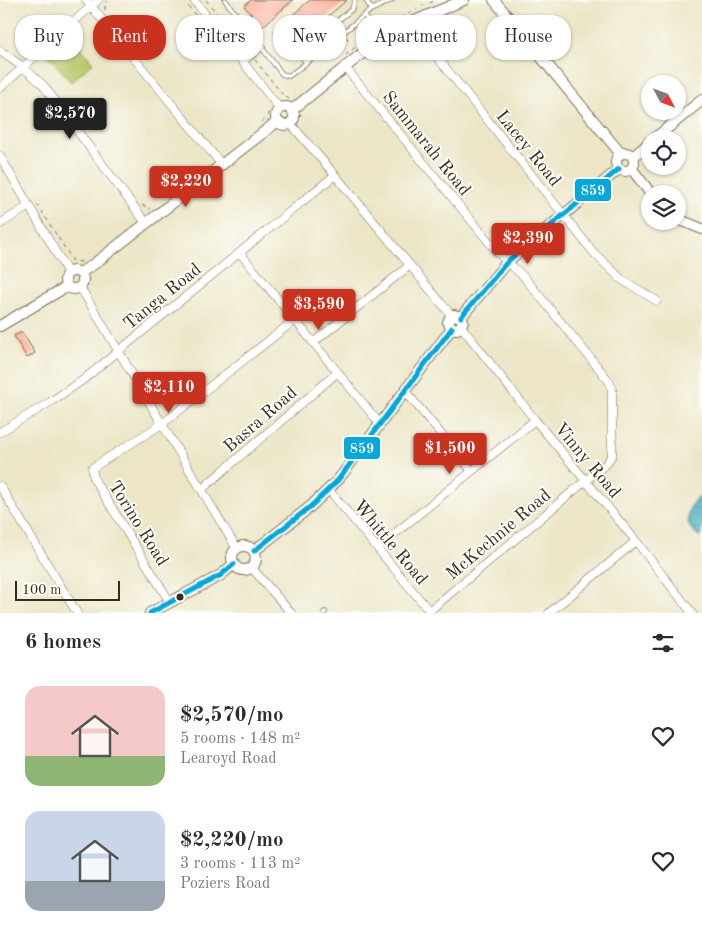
<!DOCTYPE html>
<meta charset="utf-8">
<style>
body{margin:0;font-family:"Old Standard TT",serif;background:#f2f2f3;color:#2b2b33;height:100vh;display:flex;flex-direction:column;font-size:19px;white-space:nowrap}
*{box-sizing:border-box;margin:0}
p{font-size:16px;color:#7c7c81}
.icon{flex:none;width:28px;height:28px;fill:none;stroke:currentColor;stroke-width:2;stroke-linecap:round;stroke-linejoin:round}
.map{position:relative;height:613px;overflow:hidden}
.drawer{display:flex;flex-direction:column;background:#fff;flex:1}
.drawer>*{flex:none}
.top-card{position:absolute;left:15px;top:15px;width:672px;height:45px;display:flex;gap:10px}
.needle{width:32px;rotate:131deg}
.buttons{position:absolute;left:641px;top:75px;display:grid;gap:10px}
.buttons a{display:grid;place-items:center;width:45px;height:45px;border-radius:50%;background:#fff;box-shadow:0 1px 4px #0004;font-size:25px}
.scale{position:absolute;left:15px;bottom:12px;width:105px;box-sizing:border-box;padding-left:5px;border:2px solid #3b2a1e;border-top:0;font-size:14px;line-height:18px;white-space:nowrap;color:#3b2a1e;-webkit-text-stroke:4px #fdfcf7;paint-order:stroke}
.price{position:absolute;translate:-50% -42px;padding:0 11px;border-radius:5px;background:#c8321e;color:#fff;font-size:16px;line-height:32px;filter:drop-shadow(0 1px 2px #0008)}
.price::after{content:'';position:absolute;left:50%;top:30px;width:15px;height:11px;margin-left:-8px;background:inherit;clip-path:polygon(0 0,100% 0,50% 100%)}
.price.on{background:#222;color:#fff}
ul{padding:0;list-style:none}
li{display:flex;align-items:center;gap:15px;height:125px;padding:0 25px}
li span{display:grid;place-items:center;flex:none;width:140px;height:100px;border-radius:15px;color:#555}
li>.icon{margin-inline-start:auto}
span .icon{width:60px;height:60px;fill:#fffc;stroke-width:1}
li b{font-size:21px}
h2{display:flex;justify-content:space-between;align-items:center;height:60px;padding:0 25px;font-size:21px}
.pill{padding:0 18px;border-radius:20px;background:#fff;box-shadow:0 1px 4px #0004;font-size:18px;line-height:45px}
.pill.on{background:#c8321e;color:#fff}
.map>svg:first-child{display:block}
.grass{fill:#b8c566;stroke:#7a7842}
.water{fill:url(#water-rules);stroke:#406c70}
.building{fill:#fcac96}
.lines{fill:none;stroke-linecap:round;stroke-linejoin:round}
.service-casing{stroke:#796c59;stroke-width:5.5}
.minor-casing{stroke:#796c59;stroke-width:9}
.tertiary-casing{stroke:#796c59;stroke-width:12}
.path{stroke:#796c59;stroke-width:1;stroke-dasharray:4 4;stroke-linecap:butt}
.service{stroke:#fff;stroke-width:4}
.minor{stroke:#fff;stroke-width:8}
.tertiary{stroke:#fff;stroke-width:10}
.bus-1-casing{stroke:#fdfcf7;stroke-width:9}
.bus-1{stroke:#06a7da;stroke-width:5}
.bus-dot{fill:#3b2a1e;stroke:#fdfcf7;stroke-width:2}
.labels{text-anchor:middle;stroke-width:4;stroke-linejoin:round;paint-order:stroke}
.street-label{font-size:18px;fill:#3b2a1e;stroke:#fdfcf7}
.line-badge{stroke:#fdfcf7;stroke-width:2}
.badge-label{font-size:14px;text-anchor:middle;font-weight:bold;fill:#fff}
</style>
<div class="map">
<svg width="702" height="613" viewBox="0 0 702 613">
<defs>
<pattern id="water-rules" width="6" height="5" patternUnits="userSpaceOnUse" patternTransform="scale(1.25)"><rect width="6" height="5" fill="#44afc3"/><path d="M0 2.5h6" fill="none" stroke="#3a8f9e"/></pattern>
</defs>
<rect width="100%" height="100%" fill="#fdfcf7"/>
<filter id="ink" filterUnits="userSpaceOnUse"><feTurbulence type="fractalNoise" baseFrequency=".02" numOctaves="2"/><feDisplacementMap in="SourceGraphic" scale="10" xChannelSelector="R" yChannelSelector="G"/><feConvolveMatrix kernelMatrix="1 2 1 2 8 2 1 2 1" color-interpolation-filters="sRGB"/></filter>
<filter id="wash" filterUnits="userSpaceOnUse"><feTurbulence type="fractalNoise" baseFrequency=".0096" numOctaves="4" result="noise"/><feDisplacementMap in="SourceGraphic" scale="20" xChannelSelector="R" yChannelSelector="G"/><feGaussianBlur stdDeviation="1.12" result="paint"/><feColorMatrix in="noise" values="0 0 0 0 0 0 0 0 0 0 0 0 0 0 0 0 0 1.4 0 .05"/><feComposite in="paint" operator="in"/></filter>
<g filter="url(#wash)">
<rect width="100%" height="100%" fill="#ece6c7"/>
<path class="grass" d="M 71,35 L 93,63 L 71,82 L 48,55 Z"/>
<path class="water" d="M 702,497 L 702,535 L 699,536 C 683,526 686,511 696,498 Z"/>
<g id="blocks">
<path class="building" d="M 251,0 L 293,0 L 262,27 L 244,6 Z
M 310,0 L 347,0 L 289,49 L 274,31 Z
M 22,332 L 35,353 L 27,358 L 14,336 Z"/>
</g>
</g>
<g filter="url(#ink)">
<use href="#blocks" fill-opacity="0" stroke="#796c59" stroke-width="1"/>
<g class="lines">
<g class="service-casing">
<path id="service" d="M 225,0 L 282,74 L 289,76 L 306,63
M 355,0 L 352,9 L 299,52 L 306,63 L 372,9
M 366,0 L 370,7 L 373,9 L 392,0
M 364,15 L 380,41
M 244,63 L 263,47
M 324,613 L 325,612"/>
</g>
<g class="minor-casing">
<path id="minor" d="M 86,0 L 222,165
M 194,0 L 280,109
M 412,22 L 421,37 L 594,253 L 621,279 L 657,301
M 0,51 L 23,67 L 43,85 L 146,223
M 344,66 L 498,253 L 524,277 L 609,381 L 612,389 L 612,455 L 607,463 L 429,611
M 0,88 L 98,0
M 290,123 L 335,175 L 452,316
M 0,156 L 68,273
M 0,224 L 29,206
M 240,253 L 380,424
M 80,287 L 237,549
M 461,326 L 535,420 L 636,541 L 692,613
M 314,342 L 409,266
M 405,391 L 472,471
M 0,432 L 50,402 L 83,380 L 335,175
M 0,486 L 77,613
M 202,489 L 338,372
M 329,490 L 431,613
M 377,548 L 535,420
M 252,568 L 291,613
M 170,602 L 94,479 L 92,468 L 162,424 L 295,320
M 549,613 L 636,541"/>
</g>
<g class="tertiary-casing">
<path id="tertiary" d="M 494,0 L 621,154
M276 116a9 9 0 1 1 18 0a9 9 0 1 1-18 0Z
M 292,110 L 369,48 L 412,22 L 464,0
M 654,139 L 702,100
M616 162a9 9 0 1 1 18 0a9 9 0 1 1-18 0Z
M 633,157 L 650,142
M 632,169 L 651,194
M 678,219 L 702,229
M65 280a9 9 0 1 1 18 0a9 9 0 1 1-18 0Z
M 80,273 L 94,264 L 278,121
M 461,317 L 508,261 L 619,169
M 0,326 L 59,291 L 68,287
M 452,328 L 448,322 L 450,318 L 454,315 L 461,317
M 452,328 L 457,329 L 461,326 L 463,321 L 461,317
M232 558a12 12 0 1 1 24 0a12 12 0 1 1-24 0Z
M 254,551 L 310,507 L 338,480 L 452,328
M 150,613 L 221,575 L 234,564"/>
</g>
<path class="path" d="M 183,0 L 207,29
M 206,0 L 249,53
M 105,10 L 105,3 L 107,0
M 380,29 L 424,5 L 437,0
M 346,37 L 349,41
M 346,55 L 358,45
M 255,60 L 283,95 L 289,99 L 292,98
M 301,114 L 299,118 L 301,121
M 262,122 L 268,115 L 269,108
M 37,204 L 73,261 L 82,262
M 142,205 L 150,209"/>
<use href="#service" class="service"/>
<use href="#minor" class="minor"/>
<use href="#tertiary" class="tertiary"/>
<g class="bus-1-casing">
<path id="bus-1" d="M 461,317 L 508,261 L 619,169
M 254,551 L 310,507 L 338,480 L 452,328
M 150,613 L 221,575 L 234,564"/>
</g>
<use href="#bus-1" class="bus-1"/>
</g>
</g>
<circle class="bus-dot" cx="180" cy="597" r="4.5"/>
<g class="labels">
<g class="street-label">
<text transform="translate(427 143) rotate(51)" y="6">Sammarah Road</text>
<text transform="translate(529 148) rotate(51)" y="6">Lacey Road</text>
<text transform="translate(162 296) rotate(-39)" y="6">Tanga Road</text>
<text transform="translate(260 419) rotate(-41)" y="6">Basra Road</text>
<text transform="translate(588 460) rotate(50)" y="6">Vinny Road</text>
<text transform="translate(139 523) rotate(58)" y="6">Torino Road</text>
<text transform="translate(498 534) rotate(-40)" y="6">McKechnie Road</text>
<text transform="translate(391 542) rotate(50)" y="6">Whittle Road</text>
</g>
</g>
<g class="line-badge">
<rect x="574" y="178" width="38" height="24" rx="5" fill="#06a7da"/>
<rect x="343" y="436" width="38" height="24" rx="5" fill="#06a7da"/>
</g>
<g class="badge-label">
<text x="593" y="195">859</text>
<text x="362" y="453">859</text>
</g>
</svg>
<div class="buttons">
<a><svg class="needle" viewBox="-14 -14 28 28"><path d="M0-13l5 13h-10z" fill="#e53935"/><path d="M0 13l5-13h-10z" fill="#7c7c81"/></svg></a>
<a><svg class="icon" aria-label="locate" viewBox="0 0 24 24"><circle cx="12" cy="12" r="6"/><path d="M12 2v4M12 18v4M2 12h4M18 12h4"/></svg></a>
<a><svg class="icon" aria-label="layers" viewBox="0 0 24 24"><path d="M12 4l9 5-9 5-9-5zM3 14l9 5 9-5"/></svg></a>
</div>
<div class="scale">100 m</div>
<b class="price on" style="left:70px;top:140px">$2,570</b>
<b class="price" style="left:186px;top:208px">$2,220</b>
<b class="price" style="left:528px;top:265px">$2,390</b>
<b class="price" style="left:319px;top:331px">$3,590</b>
<b class="price" style="left:169px;top:414px">$2,110</b>
<b class="price" style="left:450px;top:475px">$1,500</b>
<div class="top-card">
<a class="pill">Buy</a>
<a class="pill on">Rent</a>
<a class="pill">Filters</a>
<a class="pill">New</a>
<a class="pill">Apartment</a>
<a class="pill">House</a>
</div>
</div>
<section class="drawer">
<h2>6 homes<svg class="icon" aria-label="filters" viewBox="0 0 24 24"><path d="M4 7h16M4 17h16"/><circle cx="9" cy="7" r="2"/><circle cx="15" cy="17" r="2"/></svg></h2>
<ul>
<li><span style="background:linear-gradient(#f6c9c9 70%,#8fb573 0)"><svg class="icon" aria-label="home" viewBox="0 0 24 24"><path d="M3 11l9-7 9 7M6 9v11h12V9"/></svg></span><div><b>$2,570/mo</b><p>5 rooms · 148 m²</p><p>Learoyd Road</p></div><svg class="icon" aria-label="heart" viewBox="0 0 24 24"><path d="M12 20l-8-8c-3-5 5-10 8-4 3-6 11-1 8 4z"/></svg></li>
<li><span style="background:linear-gradient(#c9d6e8 70%,#9aa5b1 0)"><svg class="icon" aria-label="home" viewBox="0 0 24 24"><path d="M3 11l9-7 9 7M6 9v11h12V9"/></svg></span><div><b>$2,220/mo</b><p>3 rooms · 113 m²</p><p>Poziers Road</p></div><svg class="icon" aria-label="heart" viewBox="0 0 24 24"><path d="M12 20l-8-8c-3-5 5-10 8-4 3-6 11-1 8 4z"/></svg></li>
</ul>
</section>
